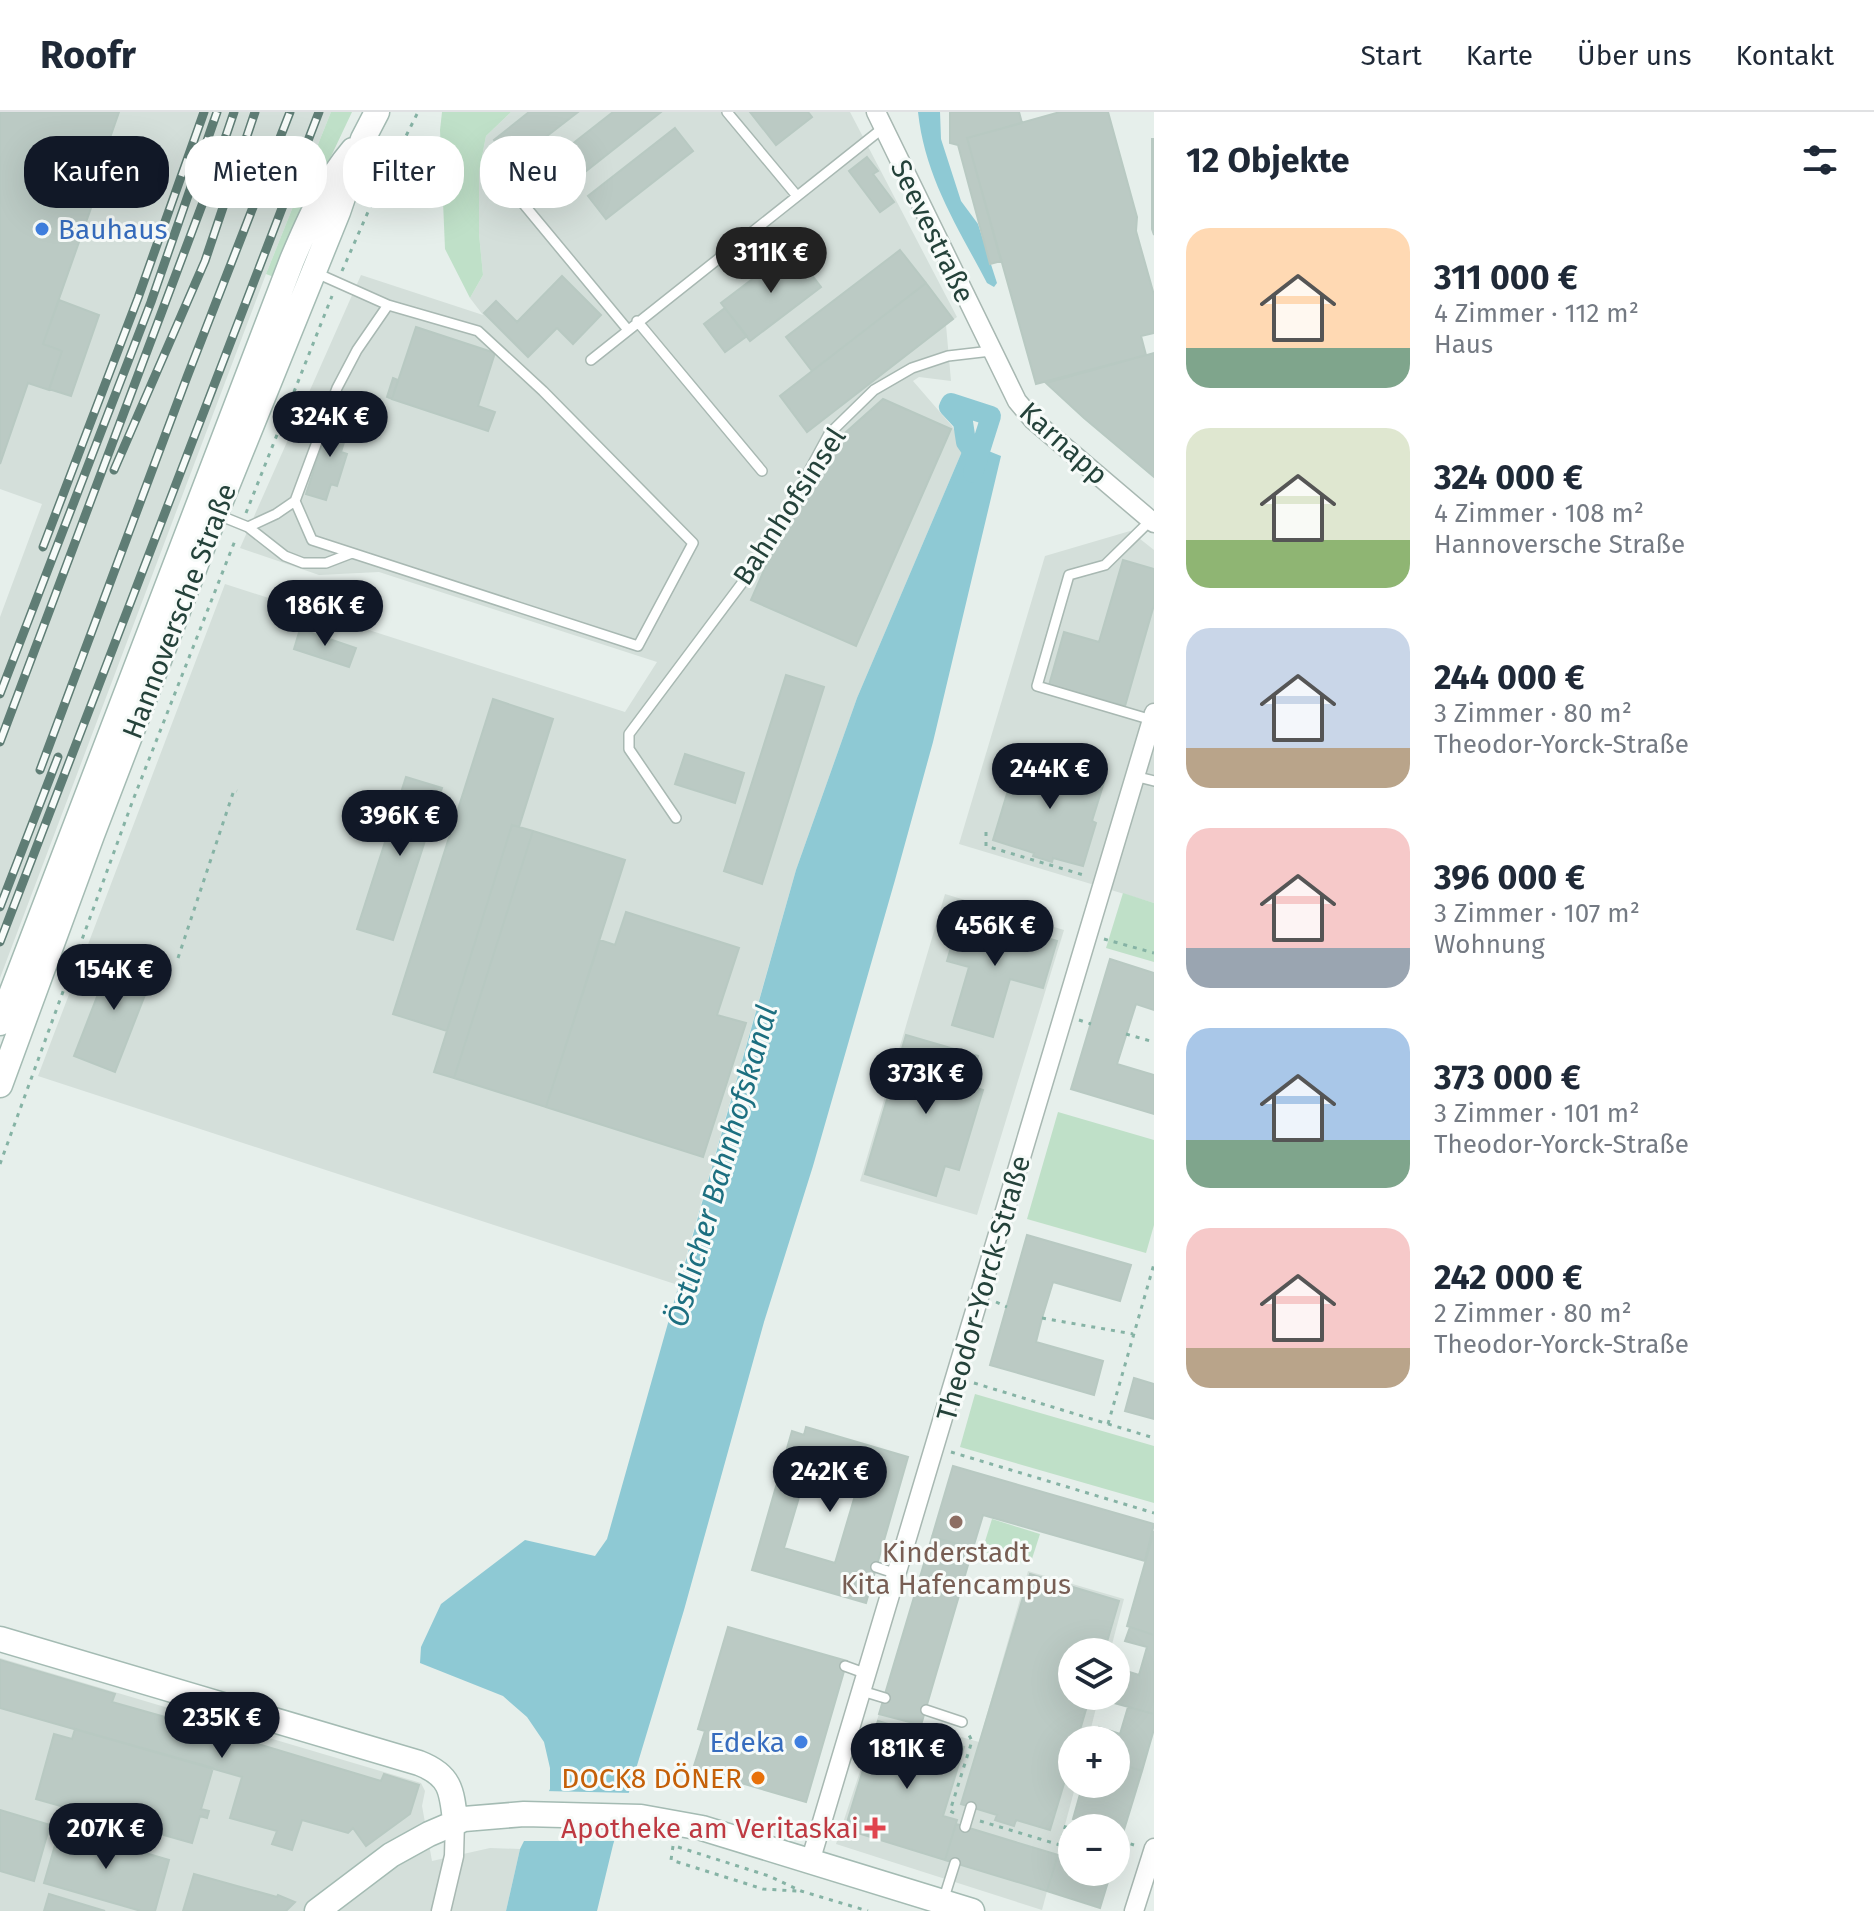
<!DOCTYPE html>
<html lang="de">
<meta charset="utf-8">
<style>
body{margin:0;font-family:"Fira Sans",sans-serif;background:#f2f2f3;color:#1f2937;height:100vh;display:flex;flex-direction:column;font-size:30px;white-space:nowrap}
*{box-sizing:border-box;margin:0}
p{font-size:26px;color:#747a83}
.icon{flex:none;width:44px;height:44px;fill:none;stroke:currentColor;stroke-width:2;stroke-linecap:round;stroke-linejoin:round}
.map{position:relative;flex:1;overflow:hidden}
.panel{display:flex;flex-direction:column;background:#fff;width:720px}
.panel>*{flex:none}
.banner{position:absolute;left:24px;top:24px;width:760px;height:72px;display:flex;gap:16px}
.tools{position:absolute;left:1058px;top:1526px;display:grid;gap:16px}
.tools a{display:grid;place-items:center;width:72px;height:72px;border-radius:50%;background:#fff;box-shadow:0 8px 32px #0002;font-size:40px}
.price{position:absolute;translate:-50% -68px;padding:0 18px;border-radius:28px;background:#111827;color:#fff;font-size:26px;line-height:52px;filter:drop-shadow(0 2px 4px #0008)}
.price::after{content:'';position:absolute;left:50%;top:48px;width:24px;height:18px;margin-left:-12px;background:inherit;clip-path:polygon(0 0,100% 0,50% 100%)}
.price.on{background:#222;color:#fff}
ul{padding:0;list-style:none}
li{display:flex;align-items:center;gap:24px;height:200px;padding:0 32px}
li span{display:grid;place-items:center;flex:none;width:224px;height:160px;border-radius:24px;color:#555}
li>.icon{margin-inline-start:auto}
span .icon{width:96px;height:96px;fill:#fffc;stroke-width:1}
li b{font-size:34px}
h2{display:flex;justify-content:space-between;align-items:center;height:96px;padding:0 32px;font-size:34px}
.pill{padding:0 28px;border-radius:32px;background:#fff;box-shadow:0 8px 32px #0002;font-size:28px;line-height:72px}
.pill.on{background:#111827;color:#fff}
header{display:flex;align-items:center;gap:48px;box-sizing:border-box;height:112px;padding:0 40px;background:#fff;border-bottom:2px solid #e0e1e3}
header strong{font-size:38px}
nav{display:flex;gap:44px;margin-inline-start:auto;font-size:28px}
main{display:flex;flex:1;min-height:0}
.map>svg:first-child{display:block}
.built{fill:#d4dfda}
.green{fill:#bfe0c8}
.water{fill:#8ec9d4}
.pier{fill:#e6efeb}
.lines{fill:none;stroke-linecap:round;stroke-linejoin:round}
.canal{stroke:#8ec9d4;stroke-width:20}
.building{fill:#bbcac4;stroke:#b8c9c2;stroke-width:2;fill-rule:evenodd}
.lane-casing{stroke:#a8b8b2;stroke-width:12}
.street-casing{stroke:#a8b8b2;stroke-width:21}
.secondary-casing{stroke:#a4bbb3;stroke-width:27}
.path{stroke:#86b3a5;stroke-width:3;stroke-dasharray:4 6;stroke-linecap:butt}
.lane{stroke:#fff;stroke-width:9}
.street{stroke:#fff;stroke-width:18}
.secondary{stroke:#fff;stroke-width:24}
.rail-casing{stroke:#5f7d75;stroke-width:9}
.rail{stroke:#f7fbf9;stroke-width:6;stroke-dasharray:18;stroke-linecap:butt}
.shop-dot{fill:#3f7fe0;stroke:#f7fbf9;stroke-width:3}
.education-dot{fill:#8d6e63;stroke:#f7fbf9;stroke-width:3}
.food-dot{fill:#e8710a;stroke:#f7fbf9;stroke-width:3}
.health-dot{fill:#e0444e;stroke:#f7fbf9;stroke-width:3}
.labels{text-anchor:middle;stroke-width:6;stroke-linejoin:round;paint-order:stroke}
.shop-label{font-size:28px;fill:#366cbe;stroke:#f7fbf9;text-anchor:start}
.street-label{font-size:28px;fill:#24423a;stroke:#f7fbf9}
.education-label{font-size:28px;fill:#785e54;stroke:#f7fbf9}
.food-label{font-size:28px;fill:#c56008;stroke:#f7fbf9;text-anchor:end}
.health-label{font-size:28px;fill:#be3a42;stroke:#f7fbf9;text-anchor:end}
.water-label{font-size:30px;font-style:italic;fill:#1c6f80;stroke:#f7fbf9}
</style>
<header>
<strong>Roofr</strong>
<nav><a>Start</a><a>Karte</a><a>Über uns</a><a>Kontakt</a></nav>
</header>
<main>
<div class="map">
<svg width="1154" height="1799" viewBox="0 0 1154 1799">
<rect width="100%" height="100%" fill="#e6efeb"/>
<path class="built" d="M 0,0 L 331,0 L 266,162 L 0,866 L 0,505 L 42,392 L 0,377 Z
M 511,0 L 850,0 L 957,205 L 946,213 L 951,269 L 919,265 L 913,269 L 952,314 L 956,322 L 966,330 L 857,586 L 796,758 L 678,1173 L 38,964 L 225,472 L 625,600 L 657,550 L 379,460 L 319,463 L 240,436 L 361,163 L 483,203 L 470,186 L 483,163 L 479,122 L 479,60 L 486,24 Z
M 1130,419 L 1154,438 L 1154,791 L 959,732 L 1045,444 Z
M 945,782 L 1064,818 L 977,1103 L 860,1069 Z
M 1028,1459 L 1124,1487 L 1110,1540 L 1072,1540 L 1072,1584 L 1099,1584 L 1088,1628 L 1072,1628 L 1072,1672 L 1076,1672 L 1042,1798 L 836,1732 L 879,1602 L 979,1630 Z
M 0,1546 L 421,1671 L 425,1679 L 422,1694 L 432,1749 L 490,1736 L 520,1737 L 506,1799 L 0,1799 Z"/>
<path class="green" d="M 331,0 L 352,0 L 274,165 L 266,162 Z
M 442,0 L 511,0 L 486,24 L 479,60 L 479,122 L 483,163 L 470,186 L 445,137 L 440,18 Z
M 1123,781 L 1154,791 L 1154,850 L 1106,836 Z
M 1058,1000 L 1154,1028 L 1154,1113 L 1146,1141 L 1027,1107 Z
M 975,1282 L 1154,1334 L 1154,1391 L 960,1335 Z
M 992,1407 L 1040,1422 L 1030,1453 L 982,1439 Z"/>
<path class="water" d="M 918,0 L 940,0 L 941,27 L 961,89 L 978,112 L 997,171 L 994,175 L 987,171 C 957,114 925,65 918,0 Z
M 966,330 L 1001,344 L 933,630 L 895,768 L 813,1054 L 764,1210 L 684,1498 L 613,1733 L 597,1799 L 506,1799 L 520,1737 L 550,1677 L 550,1656 L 544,1630 L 527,1605 L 503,1584 L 420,1551 L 421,1535 L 441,1492 L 525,1428 L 595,1444 L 607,1427 L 796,758 L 857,586 Z"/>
<path class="pier" d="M 544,1679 L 633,1681 L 618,1729 L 522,1729 Z"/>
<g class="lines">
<path class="canal" d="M 973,361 L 991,304 L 951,291 L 949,295 L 963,310 L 966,330 L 978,347"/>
</g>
<path class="building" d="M 0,0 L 119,0 L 104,43 L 109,45 L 43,232 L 62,239 L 49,278 L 28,271 L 0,352 Z
M 529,0 L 578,0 L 512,51 L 494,28 Z
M 613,0 L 661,0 L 576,67 L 557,44 Z
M 750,0 L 808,0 L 812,5 L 776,33 Z
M 950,0 L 1019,0 L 1022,11 L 967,26 L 1001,149 L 990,152 L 958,33 L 950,31 Z
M 1060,0 L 1108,0 L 1137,105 L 1136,119 L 1154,183 L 1154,221 L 1141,224 L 1146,243 L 1036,272 L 967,26 Z
M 675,16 L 693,39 L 606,107 L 588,84 Z
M 1152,27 L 1154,27 L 1154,123 L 1152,117 Z
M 867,45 L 878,59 L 873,62 L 894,90 L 880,100 L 849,59 Z
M 792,137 L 821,175 L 750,229 L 721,191 Z
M 900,138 L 926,171 L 812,259 L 786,225 Z
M 562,164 L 601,203 L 573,232 L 557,216 L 528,245 L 484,201 L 496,189 L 517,210 Z
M 926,171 L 953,207 L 807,320 L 780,284 Z
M 59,188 L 99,203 L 71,284 L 49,277 L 62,239 L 43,232 Z
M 725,196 L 747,224 L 725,240 L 704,212 Z
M 416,215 L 495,241 L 478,294 L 495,300 L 488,319 L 392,287 Z
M 1154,241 L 1154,365 L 1084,306 L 1046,271 Z
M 393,266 L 398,268 L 392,287 L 387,285 Z
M 883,287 L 951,317 L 856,534 L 751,488 L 772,440 L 835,330 Z
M 332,302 L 351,308 L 341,340 L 347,342 L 337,374 L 331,372 L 326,388 L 306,382 Z
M 1123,448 L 1154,457 L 1154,493 L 1125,594 L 1049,573 L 1064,520 L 1099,530 Z
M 300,517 L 356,536 L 349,555 L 294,537 Z
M 786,563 L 824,575 L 762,772 L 724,759 Z
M 493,587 L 553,607 L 519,715 L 512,713 L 447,919 L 393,902 Z
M 685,642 L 744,661 L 735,691 L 675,672 Z
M 1019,642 L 1105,667 L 1092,709 L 1096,711 L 1083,754 L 1053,746 L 1052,750 L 1033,744 L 1034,741 L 993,728 Z
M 406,665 L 442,676 L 393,828 L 357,817 Z
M 512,713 L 533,719 L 454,966 L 434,960 Z
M 533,719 L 625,748 L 546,995 L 454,966 Z
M 626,800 L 739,836 L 717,903 L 746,911 L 703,1045 L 546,995 L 600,828 L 615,833 Z
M 961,801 L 1057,829 L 1043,876 L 1010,867 L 993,925 L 952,913 L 969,855 L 947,849 Z
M 114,841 L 155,857 L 115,960 L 74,944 Z
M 1110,847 L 1154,861 L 1154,898 L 1136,892 L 1117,952 L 1154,963 L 1154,1002 L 1071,977 Z
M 906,923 L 978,944 L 969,974 L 983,978 L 959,1058 L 945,1054 L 936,1084 L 865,1062 Z
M 1027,1123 L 1131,1153 L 1120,1189 L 1053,1170 L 1042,1206 L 1036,1230 L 1103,1249 L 1094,1283 L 990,1253 Z
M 1134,1266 L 1154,1272 L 1154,1307 L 1125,1299 Z
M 806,1315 L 908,1345 L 866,1491 L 752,1458 L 792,1319 L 804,1323 ZM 808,1355 L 859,1370 L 835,1451 L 784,1436 Z
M 953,1354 L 1154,1412 L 1145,1449 L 983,1403 L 973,1436 L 932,1425 Z
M 1154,1419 L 1154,1523 L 1127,1514 Z
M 932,1425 L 973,1436 L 921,1613 L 879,1602 Z
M 1030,1462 L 1119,1489 L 1104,1540 L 1072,1540 L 1072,1584 L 1090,1584 L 1077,1628 L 1072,1628 L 1072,1645 L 1050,1718 L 1016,1708 L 1014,1714 L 995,1708 L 997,1703 L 961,1692 Z
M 728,1515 L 847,1549 L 806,1690 L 693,1657 L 705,1619 L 698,1617 Z
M 1130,1515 L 1154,1523 L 1154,1602 L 1107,1589 L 1109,1584 L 1116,1584 L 1117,1556 L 1139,1563 L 1147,1535 L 1125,1529 Z
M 0,1548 L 115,1582 L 112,1590 L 197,1614 L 199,1607 L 236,1619 L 235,1625 L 381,1669 L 384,1662 L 419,1673 L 410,1702 L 366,1734 L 353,1716 L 348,1721 L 302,1708 L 292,1738 L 272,1732 L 277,1719 L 230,1706 L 242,1665 L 0,1596 Z
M 1128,1595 L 1154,1602 L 1154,1617 L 1142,1659 L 1116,1651 L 1116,1628 L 1096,1628 L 1099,1615 L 1120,1622 Z
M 878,1609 L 964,1635 L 943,1704 L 957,1708 L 945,1748 L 845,1717 Z
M 75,1617 L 213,1656 L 201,1697 L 209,1699 L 207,1706 L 200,1704 L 192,1731 L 36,1687 L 54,1622 L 72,1627 Z
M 1116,1651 L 1142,1659 L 1123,1721 L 1116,1719 L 1116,1716 L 1105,1716 L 1073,1707 L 1082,1675 L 1104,1682 L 1107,1672 L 1116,1672 Z
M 0,1698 L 50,1713 L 34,1769 L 0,1759 Z
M 956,1712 L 1058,1743 L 1047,1779 L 945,1748 Z
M 60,1716 L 169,1748 L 155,1799 L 141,1799 L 44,1771 Z
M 1058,1743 L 1072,1747 L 1072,1760 L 1111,1760 L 1100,1796 L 1047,1779 Z
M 194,1762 L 277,1785 L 278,1783 L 295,1790 L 286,1799 L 183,1799 Z
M 49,1782 L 105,1799 L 44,1799 Z"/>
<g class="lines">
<g class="lane-casing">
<path id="lane" d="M 727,0 L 797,84
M 521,89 L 628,218
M 314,160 L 388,193
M 388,193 L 478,219 L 543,279 L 693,431 L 638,534 L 312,428 L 295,389 L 337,276 L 357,238 Z
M 637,209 L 762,359
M 591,248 L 883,16
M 216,402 L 248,415 L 285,444 L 303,451 L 326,451 L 352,441
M 1151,408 L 1105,453 L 1069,463 L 1037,574 L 1152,608
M 248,415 L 276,402 L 295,389
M 1134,664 L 1154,669
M 676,706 L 629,637 L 629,622 L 766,439 L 829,322 L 874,278 L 912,256 L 948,244 L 991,239
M 876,1455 L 897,1462
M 845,1554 L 867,1562
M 862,1579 L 885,1586
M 926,1598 L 962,1610
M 965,1715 L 971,1695
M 943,1789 L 955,1751"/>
</g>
<g class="street-casing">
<path id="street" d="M 876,0 L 1017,289 L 1033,308 L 1154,411
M 810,1750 L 1154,601
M 441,1799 L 454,1744 L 455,1709
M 1134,1799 L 1154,1736"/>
</g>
<g class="secondary-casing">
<path id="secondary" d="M 0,911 L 292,148 C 309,108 325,71 353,38
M 0,973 L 92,723 L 208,421 L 338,100 L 363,27 L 377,0
M 0,1527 L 419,1651 C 450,1663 452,1678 455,1709
M 317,1799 L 391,1743 L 429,1722 L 464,1707 L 524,1702 L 641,1705 L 702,1716 L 972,1799"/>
</g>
<path class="path" d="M 342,159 L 368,100 L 418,0
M 246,401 L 332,184
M 986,720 L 986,734 L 1087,764
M 1104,827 L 1154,841
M 178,846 L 234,678 L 237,679
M 1079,908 L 1091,912
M 1126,922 L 1154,930
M 0,1052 L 133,688 L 236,426
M 996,1190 L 1007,1195
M 1042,1206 L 1133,1222
M 974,1271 L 1154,1326
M 1108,1312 L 1154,1152
M 951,1340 L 1154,1401
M 972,1441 L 977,1442
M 954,1701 L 950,1699 L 972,1629 L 969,1623
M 980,1709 L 1060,1733 L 1066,1712 L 1077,1716
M 1121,1729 L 1134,1733
M 673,1734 L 671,1748 L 763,1777 L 797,1779
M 678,1735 L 769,1764 L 801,1779 L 868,1799"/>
<use href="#lane" class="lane"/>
<use href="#street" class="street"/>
<use href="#secondary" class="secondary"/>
<g class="rail-casing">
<path id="rail" d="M 114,358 L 205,149 L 255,0
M 43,435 L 138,186 L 204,0
M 0,582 L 151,190 L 217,0
M 0,630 L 208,77 L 234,0
M 40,658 L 187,265 L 290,0
M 0,795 L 58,645
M 0,830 L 319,0"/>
</g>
<use href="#rail" class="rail"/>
</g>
<g class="shop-dot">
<circle cx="42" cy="117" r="8"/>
<circle cx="801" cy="1630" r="8"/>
</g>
<circle class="education-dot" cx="956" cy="1410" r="8"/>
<circle class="food-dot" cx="758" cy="1666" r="8"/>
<path class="health-dot" d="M871 1704h8v8h8v8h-8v8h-8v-8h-8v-8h8z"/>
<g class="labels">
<g class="shop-label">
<text x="58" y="127">Bauhaus</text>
<text x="785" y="1640" text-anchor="end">Edeka</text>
</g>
<g class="street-label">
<text transform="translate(933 119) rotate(64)" y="10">Seevestraße</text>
<text transform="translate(1064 331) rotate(42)" y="10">Karnapp</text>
<text transform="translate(789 394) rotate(-57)" y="10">Bahnhofsinsel</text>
<text transform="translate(179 499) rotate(-69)" y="10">Hannoversche Straße</text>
<text transform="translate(983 1176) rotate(-74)" y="10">Theodor-Yorck-Straße</text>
</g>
<g class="education-label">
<text x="956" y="1450">Kinderstadt<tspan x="956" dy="32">Kita Hafencampus</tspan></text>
</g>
<g class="food-label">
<text x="742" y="1676">DOCK8 DÖNER</text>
</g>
<g class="health-label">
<text x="859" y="1726">Apotheke am Veritaskai</text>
</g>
<g class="water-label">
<text transform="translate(722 1054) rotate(-74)" y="10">Östlicher Bahnhofskanal</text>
</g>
</g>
</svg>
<div class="tools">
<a><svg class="icon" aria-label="layers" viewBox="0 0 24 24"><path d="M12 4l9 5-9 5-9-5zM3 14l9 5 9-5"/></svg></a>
<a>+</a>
<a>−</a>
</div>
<b class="price on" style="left:771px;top:183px">311K €</b>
<b class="price" style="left:330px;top:347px">324K €</b>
<b class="price" style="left:325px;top:536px">186K €</b>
<b class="price" style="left:1050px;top:699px">244K €</b>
<b class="price" style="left:400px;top:746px">396K €</b>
<b class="price" style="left:995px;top:856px">456K €</b>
<b class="price" style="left:114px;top:900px">154K €</b>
<b class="price" style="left:926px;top:1004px">373K €</b>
<b class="price" style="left:830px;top:1402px">242K €</b>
<b class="price" style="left:222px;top:1648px">235K €</b>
<b class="price" style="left:907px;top:1679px">181K €</b>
<b class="price" style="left:106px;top:1759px">207K €</b>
<div class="banner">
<a class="pill on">Kaufen</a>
<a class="pill">Mieten</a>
<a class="pill">Filter</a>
<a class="pill">Neu</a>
</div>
</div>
<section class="panel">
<h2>12 Objekte<svg class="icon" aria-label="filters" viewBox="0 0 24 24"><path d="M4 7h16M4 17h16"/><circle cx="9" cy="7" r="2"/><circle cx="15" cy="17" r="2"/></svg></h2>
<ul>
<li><span style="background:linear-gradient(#ffd9b3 75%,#7fa58c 0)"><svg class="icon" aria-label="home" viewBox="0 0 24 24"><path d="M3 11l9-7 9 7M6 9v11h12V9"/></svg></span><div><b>311 000 €</b><p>4 Zimmer · 112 m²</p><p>Haus</p></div></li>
<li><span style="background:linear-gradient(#dfe7d0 70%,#8fb573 0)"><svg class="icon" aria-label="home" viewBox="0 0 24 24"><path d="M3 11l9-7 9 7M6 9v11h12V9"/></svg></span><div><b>324 000 €</b><p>4 Zimmer · 108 m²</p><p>Hannoversche Straße</p></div></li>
<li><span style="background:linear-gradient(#c9d6e8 75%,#b9a48a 0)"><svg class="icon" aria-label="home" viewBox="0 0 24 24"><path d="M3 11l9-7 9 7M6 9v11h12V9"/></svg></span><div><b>244 000 €</b><p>3 Zimmer · 80 m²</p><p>Theodor-Yorck-Straße</p></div></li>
<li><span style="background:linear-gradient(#f6c9c9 75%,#9aa5b1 0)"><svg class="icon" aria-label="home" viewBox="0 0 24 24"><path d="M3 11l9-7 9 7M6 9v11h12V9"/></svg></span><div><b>396 000 €</b><p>3 Zimmer · 107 m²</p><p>Wohnung</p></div></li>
<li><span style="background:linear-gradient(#a9c7e8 70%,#7fa58c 0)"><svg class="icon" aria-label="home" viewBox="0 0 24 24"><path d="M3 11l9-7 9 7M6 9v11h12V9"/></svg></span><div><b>373 000 €</b><p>3 Zimmer · 101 m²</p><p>Theodor-Yorck-Straße</p></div></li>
<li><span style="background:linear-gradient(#f6c9c9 75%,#b9a48a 0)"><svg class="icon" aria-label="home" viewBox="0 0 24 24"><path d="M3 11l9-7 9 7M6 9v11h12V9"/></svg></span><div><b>242 000 €</b><p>2 Zimmer · 80 m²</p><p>Theodor-Yorck-Straße</p></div></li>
</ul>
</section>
</main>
